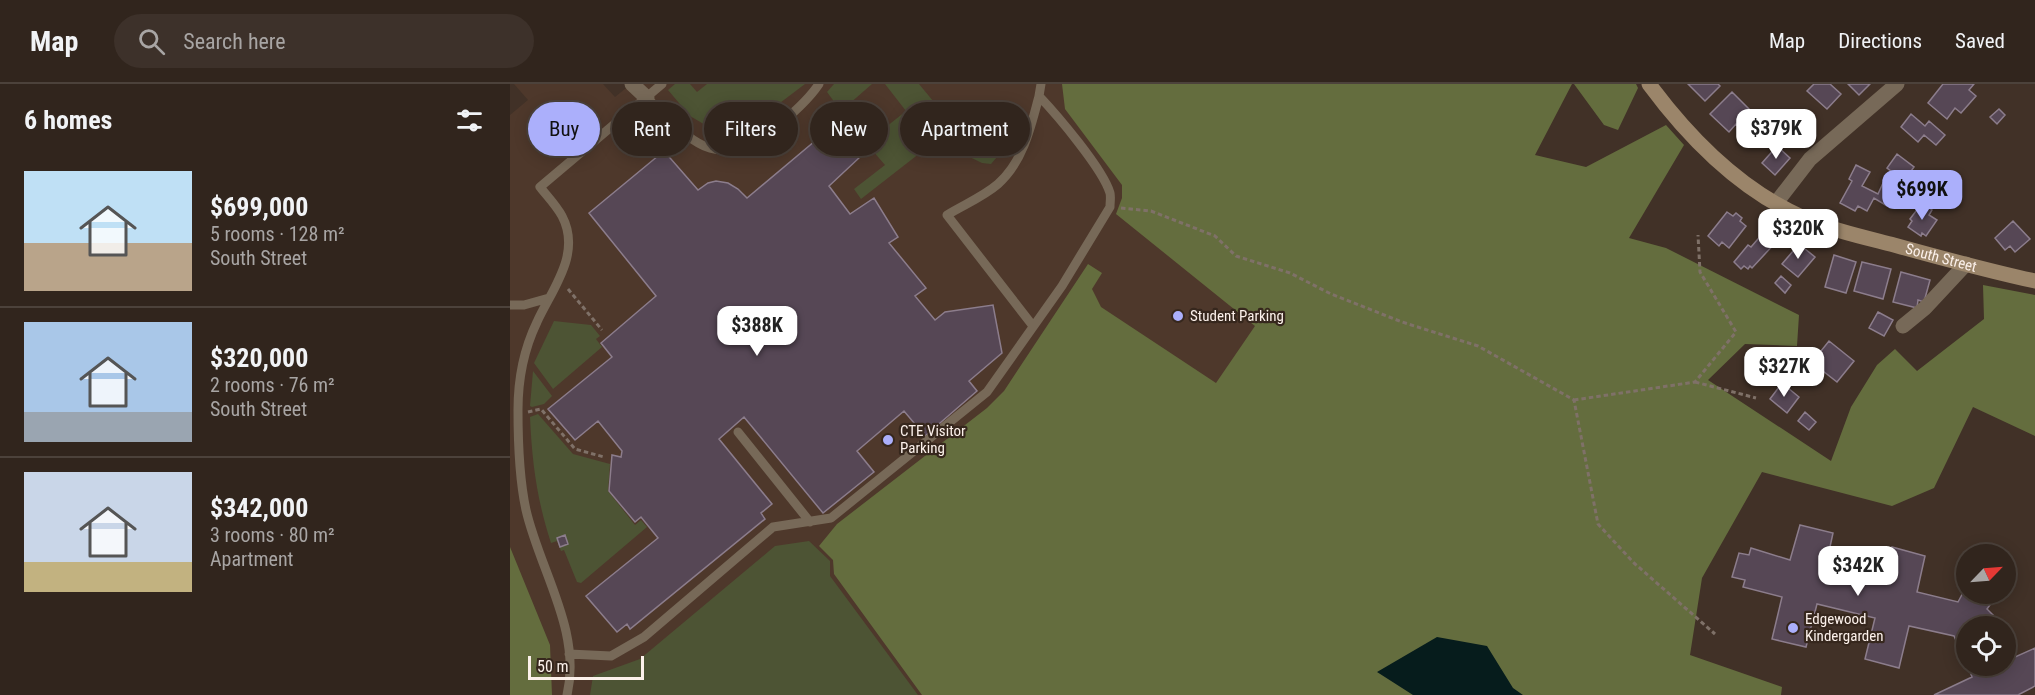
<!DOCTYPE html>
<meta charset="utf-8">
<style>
body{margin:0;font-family:"Roboto Condensed",sans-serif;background:#3d312a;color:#f1f3f6;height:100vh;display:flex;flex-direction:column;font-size:22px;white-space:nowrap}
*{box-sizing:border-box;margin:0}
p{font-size:20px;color:#a8a5a4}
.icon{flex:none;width:33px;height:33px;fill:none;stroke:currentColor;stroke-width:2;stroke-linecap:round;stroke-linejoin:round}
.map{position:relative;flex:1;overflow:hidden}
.sheet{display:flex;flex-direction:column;background:#31251d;width:510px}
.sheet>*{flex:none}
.hud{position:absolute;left:18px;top:18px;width:570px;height:54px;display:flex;gap:12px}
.needle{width:39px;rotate:65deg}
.buttons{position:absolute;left:1446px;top:460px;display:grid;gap:12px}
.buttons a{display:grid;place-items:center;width:60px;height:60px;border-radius:50%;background:#31251d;box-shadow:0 3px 15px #0003,0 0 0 2px #4c423b;font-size:30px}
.scale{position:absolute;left:18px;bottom:15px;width:116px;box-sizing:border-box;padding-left:6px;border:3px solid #fcf1eb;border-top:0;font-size:16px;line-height:21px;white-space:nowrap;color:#fcf1eb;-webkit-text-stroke:4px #36271d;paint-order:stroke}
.price{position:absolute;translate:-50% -51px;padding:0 14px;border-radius:12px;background:#fff;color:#222;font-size:20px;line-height:39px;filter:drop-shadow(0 2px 3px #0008)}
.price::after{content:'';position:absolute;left:50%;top:36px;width:18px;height:14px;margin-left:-9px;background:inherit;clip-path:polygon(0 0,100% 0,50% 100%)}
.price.selected{background:#abaffb;color:#111}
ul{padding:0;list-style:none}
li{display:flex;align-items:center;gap:18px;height:150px;padding:0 24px}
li+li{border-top:2px solid #4c423b}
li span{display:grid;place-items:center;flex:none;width:168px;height:120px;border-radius:0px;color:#555}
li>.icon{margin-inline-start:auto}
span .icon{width:72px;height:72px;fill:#fffc;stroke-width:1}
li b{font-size:26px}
h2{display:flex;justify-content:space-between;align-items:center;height:72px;padding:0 24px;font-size:26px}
.tag{padding:0 21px;border-radius:27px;background:#31251d;box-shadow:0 3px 15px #0003,0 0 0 2px #4c423b;font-size:21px;line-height:54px}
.tag.selected{background:#abaffb;color:#111}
header{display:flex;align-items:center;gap:36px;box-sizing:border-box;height:84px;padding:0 30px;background:#31251d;border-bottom:2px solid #4c423b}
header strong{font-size:28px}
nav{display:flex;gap:33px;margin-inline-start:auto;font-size:21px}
.search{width:420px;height:54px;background:#3d312a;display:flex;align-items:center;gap:15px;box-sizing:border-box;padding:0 21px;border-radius:33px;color:#a8a5a4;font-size:22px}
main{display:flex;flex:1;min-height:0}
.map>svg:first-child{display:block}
.built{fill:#4e382b}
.green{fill:#4d5434}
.forest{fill:#646d3e}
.water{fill:#061c1c}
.building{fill:#564755;stroke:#8c7d8c;stroke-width:1.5}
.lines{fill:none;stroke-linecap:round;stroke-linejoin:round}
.path{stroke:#7f7168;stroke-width:3;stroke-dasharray:4.5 3;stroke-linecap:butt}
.lane{stroke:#776958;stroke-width:9}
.street{stroke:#776958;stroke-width:15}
.secondary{stroke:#9b856a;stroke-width:15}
.poi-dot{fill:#abaffb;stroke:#36271d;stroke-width:2}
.labels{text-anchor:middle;stroke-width:4.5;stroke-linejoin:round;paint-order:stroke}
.street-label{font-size:15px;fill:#fcf1eb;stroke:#36271d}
.poi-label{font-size:15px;fill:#fcf1eb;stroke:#36271d;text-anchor:start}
</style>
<header>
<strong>Map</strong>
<div class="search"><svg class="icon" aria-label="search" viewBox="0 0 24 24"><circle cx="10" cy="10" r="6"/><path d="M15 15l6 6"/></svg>Search here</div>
<nav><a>Map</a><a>Directions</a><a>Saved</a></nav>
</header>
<main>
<section class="sheet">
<h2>6 homes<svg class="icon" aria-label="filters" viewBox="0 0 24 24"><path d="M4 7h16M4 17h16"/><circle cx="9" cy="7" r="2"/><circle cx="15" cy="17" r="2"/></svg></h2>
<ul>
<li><span style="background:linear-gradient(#bfe0f5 60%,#b9a48a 0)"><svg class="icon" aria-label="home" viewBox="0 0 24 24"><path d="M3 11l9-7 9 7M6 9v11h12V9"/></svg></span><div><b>$699,000</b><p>5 rooms · 128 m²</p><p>South Street</p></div></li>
<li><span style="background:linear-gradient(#a9c7e8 75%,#9aa5b1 0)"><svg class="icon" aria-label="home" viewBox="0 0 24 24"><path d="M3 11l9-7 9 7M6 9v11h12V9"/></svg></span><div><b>$320,000</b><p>2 rooms · 76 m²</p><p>South Street</p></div></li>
<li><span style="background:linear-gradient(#c9d6e8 75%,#c2b280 0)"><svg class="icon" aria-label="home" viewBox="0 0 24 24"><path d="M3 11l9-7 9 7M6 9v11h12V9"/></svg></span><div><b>$342,000</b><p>3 rooms · 80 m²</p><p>Apartment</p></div></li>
</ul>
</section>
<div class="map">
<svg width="1525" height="611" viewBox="0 0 1525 611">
<rect width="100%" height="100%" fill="#413127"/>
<path class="built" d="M 4,0 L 93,0 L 105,13 L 121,0 L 560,0 L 755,238 L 707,307 L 419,611 L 0,611 L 0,31 L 18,16 Z"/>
<path class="green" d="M 165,0 L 180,0 L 187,8 L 197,0 L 295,0 L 221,56 L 180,32 L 158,6 Z
M 324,0 L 362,0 L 331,27 L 317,8 Z
M 375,0 L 409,0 L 462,64 L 479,50 L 493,66 L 481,80 L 472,79 L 435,61 L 419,62 L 351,115 L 344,105 L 375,81 L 356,59 L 396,27 Z
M 44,237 L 81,241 L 90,252 L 86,255 L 92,263 L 43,305 L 24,279 Z
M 23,287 L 42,312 L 34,320 L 22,323 L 20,322 Z
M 28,330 L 63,370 L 100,380 L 98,407 L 125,441 L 131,436 L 137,443 L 71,499 L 67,498 L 54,466 L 51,467 L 47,457 L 41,459 C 27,416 22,379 20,333 Z
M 299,457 L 320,477 L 320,492 L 408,611 L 80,611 L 83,592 L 130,575 L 265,462 Z"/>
<path class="forest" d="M 552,0 L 1062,0 L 1025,71 L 1076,83 L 1156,41 L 1174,61 L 1119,154 L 1156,164 L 1289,231 L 1287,262 L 1235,260 L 1198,296 L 1321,377 L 1341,323 L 1367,281 L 1385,265 L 1407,287 L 1474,235 L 1473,201 L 1525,211 L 1525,352 L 1463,323 L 1424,404 L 1382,422 L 1252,388 L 1192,494 L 1180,571 L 1272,603 L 1271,611 L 412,611 L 324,490 L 323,476 L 309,462 L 327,440 L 477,324 L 494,307 L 578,180 L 592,189 L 582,205 L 591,223 L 706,299 L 745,242 L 606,130 L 612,114 L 612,101 L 555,25 Z
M 1064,0 L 1126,0 L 1128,4 L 1108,46 L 1094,41 Z
M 0,463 L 40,561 L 42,611 L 0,611 Z"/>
<path class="water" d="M 927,553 L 977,562 L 1003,604 L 1013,611 L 903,611 L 867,588 Z"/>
<path class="building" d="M 1178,0 L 1208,0 L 1210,2 L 1195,17 Z
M 1304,0 L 1320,0 L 1331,10 L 1317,25 L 1297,7 Z
M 1338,0 L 1360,0 L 1349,11 Z
M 1433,0 L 1464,0 L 1459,6 L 1466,12 L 1451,29 L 1445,24 L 1437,35 L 1418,19 Z
M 1222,8 L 1249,35 L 1235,48 L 1226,40 L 1219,48 L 1200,30 Z
M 1489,25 L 1495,31 L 1487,40 L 1480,33 Z
M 1401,30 L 1415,42 L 1419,37 L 1435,51 L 1426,61 L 1414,51 L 1408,58 L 1391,43 Z
M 324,41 L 350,73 L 319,102 L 340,130 L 364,114 L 388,153 L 379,159 L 416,204 L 405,212 L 425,236 L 435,228 L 483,221 L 492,269 L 459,297 L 467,307 L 415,352 L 394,327 L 347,367 L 364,388 L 313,429 L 234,333 L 209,355 L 262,420 L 251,429 L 255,435 L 120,545 L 117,540 L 107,548 L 76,512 L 148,454 L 131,433 L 125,438 L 99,407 L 102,371 L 111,373 L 112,367 L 88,337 L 65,356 L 38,325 L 102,273 L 91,259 L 146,212 L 79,129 L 154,67 L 188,106 L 198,99 L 206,97 L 218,99 L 228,105 L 237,114 Z
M 1267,62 L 1280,74 L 1265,91 L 1252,79 Z
M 1387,70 L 1404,83 L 1394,97 L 1377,84 Z
M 1346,81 L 1360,88 L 1352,102 L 1368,110 L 1373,99 L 1386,106 L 1377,122 L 1364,114 L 1357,127 L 1348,122 L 1345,127 L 1330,119 L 1342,97 L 1339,95 Z
M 1412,119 L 1422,126 L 1419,131 L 1427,136 L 1416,152 L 1412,149 L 1411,152 L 1398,143 L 1402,137 L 1400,135 Z
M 1217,128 L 1223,132 L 1226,129 L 1232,134 L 1230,137 L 1236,142 L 1219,164 L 1212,158 L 1209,162 L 1198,152 Z
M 1503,137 L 1520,155 L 1505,168 L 1500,162 L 1495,166 L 1485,154 Z
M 1254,148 L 1266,158 L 1242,184 L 1240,182 L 1238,185 L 1234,182 L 1231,185 L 1224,178 L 1238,161 L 1241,163 Z
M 1289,160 L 1305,173 L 1288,193 L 1272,180 Z
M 1324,171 L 1346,178 L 1336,209 L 1315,203 Z
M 1352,178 L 1381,185 L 1373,215 L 1344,207 Z
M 1391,188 L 1420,196 L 1414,218 L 1408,216 L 1407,224 L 1383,218 Z
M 1271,192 L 1281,201 L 1275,209 L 1265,199 Z
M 1368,228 L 1383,236 L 1374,252 L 1359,244 Z
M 1319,257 L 1344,277 L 1327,298 L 1299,276 L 1303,269 L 1307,272 Z
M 1272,299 L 1289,313 L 1277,329 L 1260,315 Z
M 1295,328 L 1306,338 L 1299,346 L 1288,337 Z
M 1290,441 L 1323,449 L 1315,486 L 1373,498 L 1382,463 L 1415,472 L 1407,508 L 1448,518 L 1454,507 L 1460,512 L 1462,510 L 1480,510 L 1485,514 L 1477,525 L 1483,531 L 1475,540 L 1476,543 L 1456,543 L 1456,580 L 1444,552 L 1399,542 L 1389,584 L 1355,575 L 1365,534 L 1307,520 L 1296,563 L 1262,555 L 1272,513 L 1233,503 L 1235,496 L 1222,493 L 1229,469 L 1239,471 L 1241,464 L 1280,476 Z
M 55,451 L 58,460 L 50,463 L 47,454 Z
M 1525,564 L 1525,602 L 1508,611 L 1424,611 L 1462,593 L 1458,582 L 1496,582 L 1496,577 Z"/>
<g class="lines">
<path class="path" d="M 611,124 L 641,127 L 705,152 L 726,172 L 780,189 L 821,210 L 892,238 L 968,262 L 1064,316 L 1088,440 L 1124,479 L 1205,550
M 58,205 L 92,246
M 1185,298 L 1246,314
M 1064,316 L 1185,298 L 1226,248 L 1190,188 L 1188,151
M 18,328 L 31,325 L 65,365 L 94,373"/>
<path class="lane" d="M 137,14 C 182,56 202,89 262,46 C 279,33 297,18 309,0
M 0,221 L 14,221 L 39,214
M 523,242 L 437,131 C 453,121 473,113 488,100 C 513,78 521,43 529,12
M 228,348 L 300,438
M 59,570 L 101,572 L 134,553 L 263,443 L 321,434 L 477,308 L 552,202 L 600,123 C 600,118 601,113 600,109 C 593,85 547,31 529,12 L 531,0
M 57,611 C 72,547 30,487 16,426 C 9,394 8,359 8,326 C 8,294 13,267 27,238 C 42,205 72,170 52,132 C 46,121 37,112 30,103 L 152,0"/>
<path class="street" d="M 122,0 L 137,14
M 1266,119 L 1300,75 L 1387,0
M 1393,242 L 1415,224 L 1456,180"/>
<path class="secondary" id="s1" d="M 1139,0 C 1179,54 1231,106 1292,133 C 1321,146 1353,153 1384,161 C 1431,174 1478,187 1525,197"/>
</g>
<g class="poi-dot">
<circle cx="668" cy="232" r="6"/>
<circle cx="378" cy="356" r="6"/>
<circle cx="1283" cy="544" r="6"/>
</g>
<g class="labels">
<g class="street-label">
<text dy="5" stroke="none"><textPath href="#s1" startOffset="350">South Street</textPath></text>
</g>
<g class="poi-label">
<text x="680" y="237">Student Parking</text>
<text x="390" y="352">CTE Visitor<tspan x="390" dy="17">Parking</tspan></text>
<text x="1295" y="540">Edgewood<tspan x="1295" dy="17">Kindergarden</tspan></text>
</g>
</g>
</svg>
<div class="buttons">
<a><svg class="needle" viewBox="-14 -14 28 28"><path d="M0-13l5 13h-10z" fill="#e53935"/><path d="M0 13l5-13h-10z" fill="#a8a5a4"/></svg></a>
<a><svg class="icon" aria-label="locate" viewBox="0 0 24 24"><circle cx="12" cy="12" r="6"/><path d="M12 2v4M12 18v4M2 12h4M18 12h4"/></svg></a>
</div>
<div class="scale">50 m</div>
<b class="price" style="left:1266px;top:76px">$379K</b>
<b class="price selected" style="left:1412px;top:137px">$699K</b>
<b class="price" style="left:1288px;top:176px">$320K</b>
<b class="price" style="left:247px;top:273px">$388K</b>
<b class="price" style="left:1274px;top:314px">$327K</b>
<b class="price" style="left:1348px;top:513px">$342K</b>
<div class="hud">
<a class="tag selected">Buy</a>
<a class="tag">Rent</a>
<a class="tag">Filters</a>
<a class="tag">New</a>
<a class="tag">Apartment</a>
</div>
</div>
</main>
